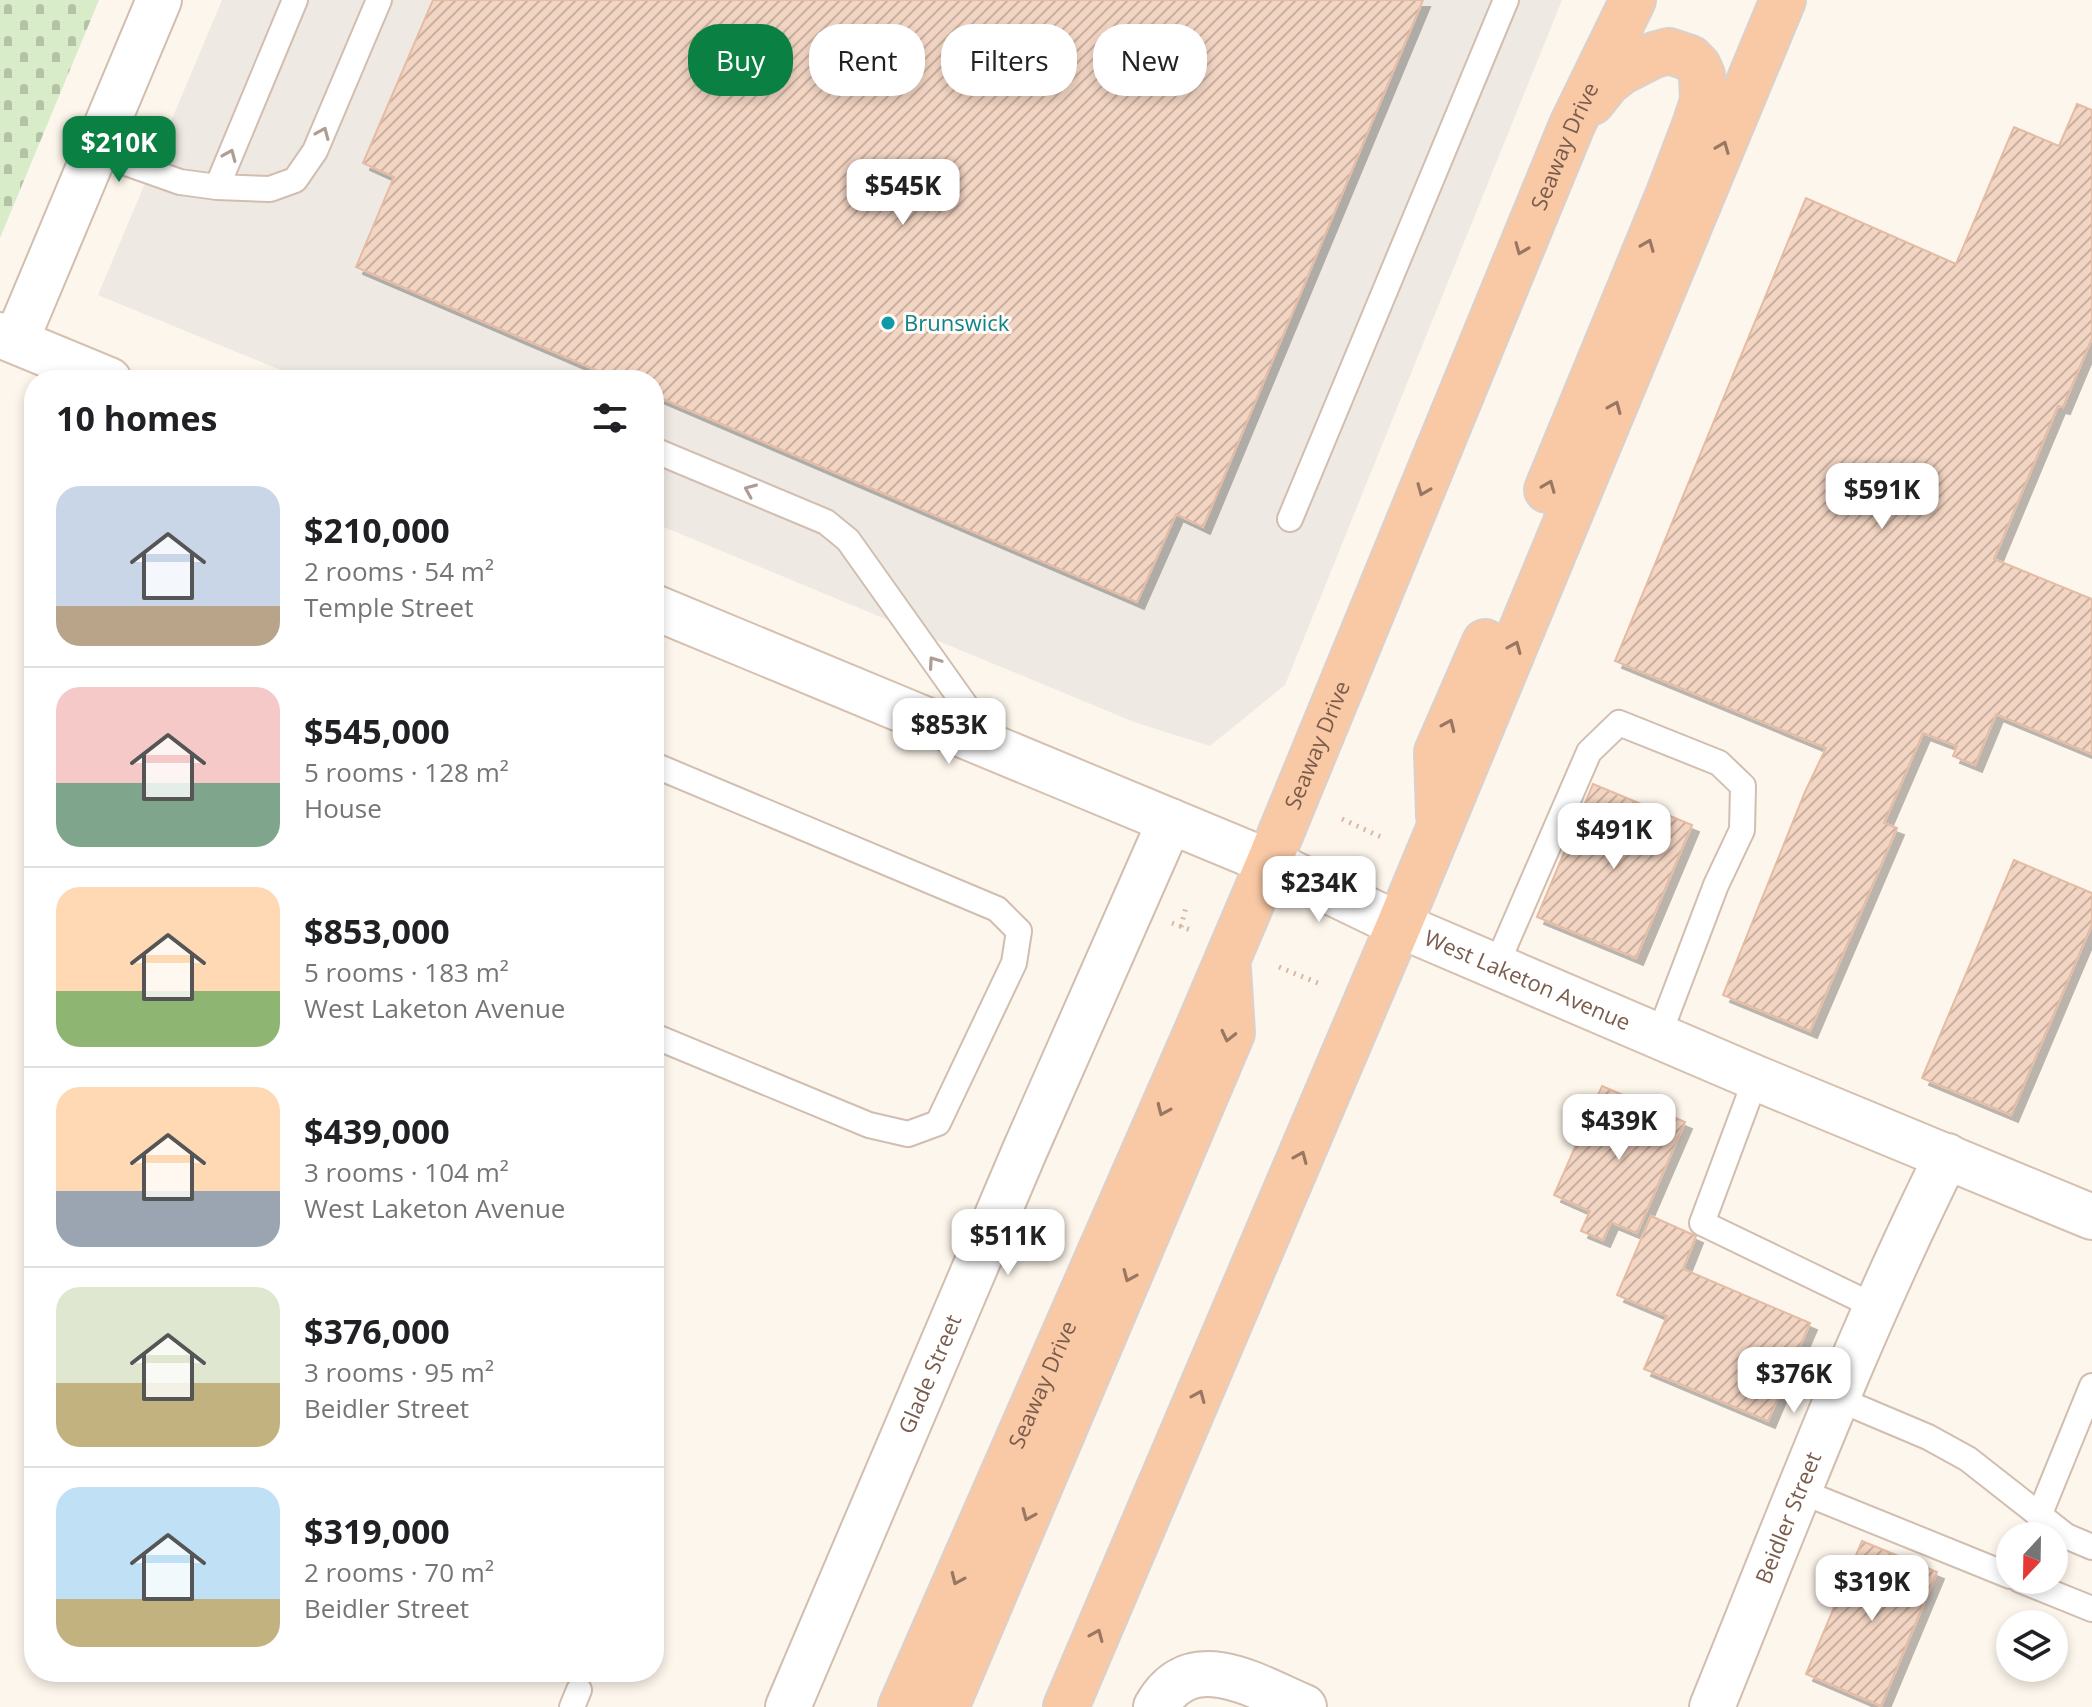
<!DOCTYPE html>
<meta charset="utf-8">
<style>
body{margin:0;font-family:"Open Sans",sans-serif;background:#f2f2f2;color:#202124;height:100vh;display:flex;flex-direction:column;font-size:30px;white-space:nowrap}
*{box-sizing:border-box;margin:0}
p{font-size:26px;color:#757577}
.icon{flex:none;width:44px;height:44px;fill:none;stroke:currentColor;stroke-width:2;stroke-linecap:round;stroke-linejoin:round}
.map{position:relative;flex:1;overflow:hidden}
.drawer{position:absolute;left:24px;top:370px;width:640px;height:1312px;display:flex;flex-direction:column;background:#fff;border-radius:32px;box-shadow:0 4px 12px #0003}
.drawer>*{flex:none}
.top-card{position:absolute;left:688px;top:24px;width:760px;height:72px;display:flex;gap:16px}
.needle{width:52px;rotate:202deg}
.buttons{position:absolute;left:1996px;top:1522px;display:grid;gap:16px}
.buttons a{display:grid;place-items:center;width:72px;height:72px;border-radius:50%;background:#fff;box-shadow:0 4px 12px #0003;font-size:40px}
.price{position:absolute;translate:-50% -68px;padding:0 18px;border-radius:16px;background:#fff;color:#222;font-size:26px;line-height:52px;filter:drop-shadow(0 2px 4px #0008)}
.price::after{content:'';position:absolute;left:50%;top:48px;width:24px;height:18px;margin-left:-12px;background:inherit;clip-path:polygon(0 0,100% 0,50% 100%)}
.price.on{background:#0b8043;color:#fff}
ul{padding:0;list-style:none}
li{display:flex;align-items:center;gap:24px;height:200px;padding:0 32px}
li+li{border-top:2px solid #e0e0e0}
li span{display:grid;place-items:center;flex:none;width:224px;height:160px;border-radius:24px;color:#555}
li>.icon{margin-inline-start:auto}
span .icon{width:96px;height:96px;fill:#fffc;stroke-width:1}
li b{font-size:34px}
h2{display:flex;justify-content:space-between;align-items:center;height:96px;padding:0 32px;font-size:34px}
.chip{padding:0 28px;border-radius:32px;background:#fff;box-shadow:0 4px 12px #0003;font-size:28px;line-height:72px}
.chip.on{background:#0b8043;color:#fff}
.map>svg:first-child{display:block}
.industrial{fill:#efe9e4}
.cemetery{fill:url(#cemetery-stones)}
.building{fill:url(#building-hatch);stroke:#e6bba3;stroke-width:2;filter:url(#shadow)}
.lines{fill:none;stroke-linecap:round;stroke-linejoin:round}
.service-casing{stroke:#d1beb0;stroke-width:28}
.minor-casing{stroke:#d1beb0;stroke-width:48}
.secondary-casing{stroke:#d6c0b0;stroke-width:48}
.trunk-casing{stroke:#dad1cd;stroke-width:48}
.path{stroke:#d9b8a5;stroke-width:5;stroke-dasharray:2 6;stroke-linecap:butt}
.service{stroke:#fff;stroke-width:24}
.minor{stroke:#fff;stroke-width:44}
.secondary{stroke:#fff;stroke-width:44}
.trunk{stroke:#f9c8a4;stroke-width:44}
.oneway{stroke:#af9d94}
.oneway2{stroke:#9a7763}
.culture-dot{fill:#0f9aa8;stroke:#fffaf3;stroke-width:3}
.labels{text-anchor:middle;stroke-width:6;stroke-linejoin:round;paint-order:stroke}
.street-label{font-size:22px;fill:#7a5c4d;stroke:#fffaf3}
.culture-label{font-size:22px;fill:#0d838f;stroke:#fffaf3;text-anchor:start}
</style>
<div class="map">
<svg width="2092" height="1707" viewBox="0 0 2092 1707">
<defs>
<pattern id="cemetery-stones" width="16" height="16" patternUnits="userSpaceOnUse" patternTransform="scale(2)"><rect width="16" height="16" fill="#d8ecc9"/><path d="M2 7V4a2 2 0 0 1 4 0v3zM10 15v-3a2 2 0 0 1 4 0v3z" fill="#b4c2a5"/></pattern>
<pattern id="building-hatch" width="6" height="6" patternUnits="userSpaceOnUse" patternTransform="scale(2)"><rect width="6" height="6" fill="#f3d5c3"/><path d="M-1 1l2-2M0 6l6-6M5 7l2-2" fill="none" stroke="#cab0a1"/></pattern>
<filter id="shadow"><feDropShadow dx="7" dy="7" stdDeviation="0" flood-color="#0004"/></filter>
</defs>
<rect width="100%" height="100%" fill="#fdf6ec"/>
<path class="industrial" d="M 222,0 L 1562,0 L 1285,685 L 1210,746 L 1134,722 L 654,523 L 654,380 L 305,380 L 98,295 Z"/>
<path class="cemetery" d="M 0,0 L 99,0 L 0,238 Z"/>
<path class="building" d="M 433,0 L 1423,0 L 1203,527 L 1176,514 L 1137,602 L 654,395 L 654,380 L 619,380 L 356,267 L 394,177 L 363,163 Z
M 2077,104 L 2092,110 L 2092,338 L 2063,407 L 2058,406 L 1994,559 L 2092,599 L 2092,754 L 1996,714 L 1975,765 L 1953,756 L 1957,746 L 1923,733 L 1884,823 L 1897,828 L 1810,1031 L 1723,995 L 1805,792 L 1826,748 L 1615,661 L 1806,198 L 1956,264 L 2014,127 L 2059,146 Z
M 1593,784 L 1692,825 L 1636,958 L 1537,917 Z
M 2014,860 L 2092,893 L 2092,924 L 2011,1115 L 1922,1078 Z
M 1602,1086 L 1685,1122 L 1637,1233 L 1611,1222 L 1603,1240 L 1581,1231 L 1590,1211 L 1554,1195 Z
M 1651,1216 L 1696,1236 L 1683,1269 L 1810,1323 L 1768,1421 L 1644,1369 L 1667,1316 L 1617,1295 Z
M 1862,1541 L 1937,1572 L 1881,1706 L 1806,1674 Z"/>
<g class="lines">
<g class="service-casing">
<path id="service" d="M 95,152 L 180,182 L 217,187 L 295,0
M 217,187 L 270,189 L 295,180 L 315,151 L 379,0
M 654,450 L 826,522 L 848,540 L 990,740
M 1290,519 L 1506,0
M 654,765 L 997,909 L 1019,931 L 1014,963 L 938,1123 L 908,1134 L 869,1125 L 654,1036
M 1496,966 L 1589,752 L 1619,723 L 1719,763 L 1743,786 L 1742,830 L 1716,885 L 1659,1035
M 1756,1078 L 1702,1223 L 1876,1307
M 1838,1399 L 1928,1437 L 1968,1459 L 2066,1536 L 2092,1547
M 1800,1491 L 2010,1576
M 2039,1516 L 2092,1386
M 2020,1580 L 2092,1609
M 572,1707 L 579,1690"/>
</g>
<g class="minor-casing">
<g id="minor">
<path d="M 16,341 L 159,0"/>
<path id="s1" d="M 788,1707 L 1025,1150 L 1170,821"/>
<path d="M 1156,1707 C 1191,1644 1256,1687 1304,1707"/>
<path id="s2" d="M 1712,1707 C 1787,1522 1858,1334 1947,1156"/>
</g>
</g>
<g class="secondary-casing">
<g id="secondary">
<path d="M 0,335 L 109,380"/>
<path id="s3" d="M 654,607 L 1269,862 L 1399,925 L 1756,1078 L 2092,1217"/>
</g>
</g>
<g class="trunk-casing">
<g id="trunk">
<path d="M 1547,490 L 1668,196 L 1695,125 L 1703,101 L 1702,75 L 1698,66 L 1690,58 L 1669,51 L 1654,55 L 1621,72 L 1607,83 L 1592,102"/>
<path d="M 1439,816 L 1437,752 L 1485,642"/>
<path id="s4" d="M 901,1707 L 1194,1038 L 1269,862 L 1572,125 L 1633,0"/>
<path d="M 946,1707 L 1232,1033 L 1228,969"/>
<path d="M 1066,1707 L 1399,925 L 1783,0"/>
</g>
</g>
<path class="path" d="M 1342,819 L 1381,837
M 1172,923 L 1193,931
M 1181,927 L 1186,907
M 1279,967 L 1318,983"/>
<use href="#service" class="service"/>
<use href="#minor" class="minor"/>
<use href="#secondary" class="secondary"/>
<use href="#trunk" class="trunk"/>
</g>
<defs><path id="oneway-chevron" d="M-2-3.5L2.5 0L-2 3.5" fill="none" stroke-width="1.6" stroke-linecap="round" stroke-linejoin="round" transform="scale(2)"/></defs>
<g class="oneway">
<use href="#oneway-chevron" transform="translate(323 133) rotate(-67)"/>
<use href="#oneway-chevron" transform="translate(230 155) rotate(-67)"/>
<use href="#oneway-chevron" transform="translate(750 490) rotate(-157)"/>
<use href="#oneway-chevron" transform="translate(934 662) rotate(-125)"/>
</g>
<g class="oneway2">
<use href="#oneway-chevron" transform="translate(1723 147) rotate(-68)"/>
<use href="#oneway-chevron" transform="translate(1648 245) rotate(-68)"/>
<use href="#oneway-chevron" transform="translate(1521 249) rotate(112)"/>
<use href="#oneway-chevron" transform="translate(1615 407) rotate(-67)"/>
<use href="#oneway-chevron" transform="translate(1549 486) rotate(-68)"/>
<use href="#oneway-chevron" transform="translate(1423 490) rotate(112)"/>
<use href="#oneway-chevron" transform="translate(1515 647) rotate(-67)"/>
<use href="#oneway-chevron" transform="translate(1449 725) rotate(-66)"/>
<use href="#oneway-chevron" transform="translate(1228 1036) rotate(103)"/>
<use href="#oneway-chevron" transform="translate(1163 1110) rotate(114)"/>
<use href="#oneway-chevron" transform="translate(1301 1157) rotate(-67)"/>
<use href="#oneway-chevron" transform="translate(1129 1276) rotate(113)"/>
<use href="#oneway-chevron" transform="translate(1199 1396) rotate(-67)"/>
<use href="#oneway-chevron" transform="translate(1028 1515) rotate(113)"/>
<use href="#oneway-chevron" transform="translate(957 1579) rotate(114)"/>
<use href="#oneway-chevron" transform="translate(1097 1635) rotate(-67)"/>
</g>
<circle class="culture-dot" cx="888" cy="323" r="8"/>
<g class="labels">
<g class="street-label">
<text dy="8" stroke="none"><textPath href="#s4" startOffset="1696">Seaway Drive</textPath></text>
<text dy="8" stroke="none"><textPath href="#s4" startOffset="1048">Seaway Drive</textPath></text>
<text dy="8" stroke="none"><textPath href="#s3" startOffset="950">West Laketon Avenue</textPath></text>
<text dy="8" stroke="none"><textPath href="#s1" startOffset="362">Glade Street</textPath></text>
<text dy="8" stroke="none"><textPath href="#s4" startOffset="352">Seaway Drive</textPath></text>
<text dy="8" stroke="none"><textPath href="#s2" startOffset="204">Beidler Street</textPath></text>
</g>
<g class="culture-label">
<text x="904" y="331">Brunswick</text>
</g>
</g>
</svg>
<div class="buttons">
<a><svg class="needle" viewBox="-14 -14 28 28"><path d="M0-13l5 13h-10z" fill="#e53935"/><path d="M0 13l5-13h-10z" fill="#757577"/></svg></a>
<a><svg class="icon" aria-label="layers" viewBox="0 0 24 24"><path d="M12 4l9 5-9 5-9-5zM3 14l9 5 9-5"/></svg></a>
</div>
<b class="price on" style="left:119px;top:184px">$210K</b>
<b class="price" style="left:903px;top:227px">$545K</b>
<b class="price" style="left:1882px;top:531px">$591K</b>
<b class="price" style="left:949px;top:766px">$853K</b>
<b class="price" style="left:1614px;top:871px">$491K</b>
<b class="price" style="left:1319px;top:924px">$234K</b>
<b class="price" style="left:1619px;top:1162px">$439K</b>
<b class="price" style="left:1008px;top:1277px">$511K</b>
<b class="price" style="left:1794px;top:1415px">$376K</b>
<b class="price" style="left:1872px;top:1623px">$319K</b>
<div class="top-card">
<a class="chip on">Buy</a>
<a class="chip">Rent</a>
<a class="chip">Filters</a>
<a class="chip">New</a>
</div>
<section class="drawer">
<h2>10 homes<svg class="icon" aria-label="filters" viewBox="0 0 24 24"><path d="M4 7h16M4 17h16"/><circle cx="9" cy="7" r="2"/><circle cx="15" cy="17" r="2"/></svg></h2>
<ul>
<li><span style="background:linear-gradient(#c9d6e8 75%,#b9a48a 0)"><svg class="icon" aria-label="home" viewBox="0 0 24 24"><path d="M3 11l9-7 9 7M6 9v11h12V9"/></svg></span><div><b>$210,000</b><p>2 rooms · 54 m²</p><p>Temple Street</p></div></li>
<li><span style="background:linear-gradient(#f6c9c9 60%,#7fa58c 0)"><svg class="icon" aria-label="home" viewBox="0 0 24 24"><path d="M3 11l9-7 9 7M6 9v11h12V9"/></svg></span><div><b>$545,000</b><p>5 rooms · 128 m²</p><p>House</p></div></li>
<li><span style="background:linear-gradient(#ffd9b3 65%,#8fb573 0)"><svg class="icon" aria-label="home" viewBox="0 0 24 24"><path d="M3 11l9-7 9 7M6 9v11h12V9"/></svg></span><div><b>$853,000</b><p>5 rooms · 183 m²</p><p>West Laketon Avenue</p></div></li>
<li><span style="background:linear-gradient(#ffd9b3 65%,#9aa5b1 0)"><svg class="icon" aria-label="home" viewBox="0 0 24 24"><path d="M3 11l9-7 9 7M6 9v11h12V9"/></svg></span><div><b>$439,000</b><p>3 rooms · 104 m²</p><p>West Laketon Avenue</p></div></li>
<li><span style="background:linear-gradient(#dfe7d0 60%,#c2b280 0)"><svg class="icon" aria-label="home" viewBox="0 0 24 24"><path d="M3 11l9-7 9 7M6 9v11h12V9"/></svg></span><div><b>$376,000</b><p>3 rooms · 95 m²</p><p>Beidler Street</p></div></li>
<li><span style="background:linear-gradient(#bfe0f5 70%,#c2b280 0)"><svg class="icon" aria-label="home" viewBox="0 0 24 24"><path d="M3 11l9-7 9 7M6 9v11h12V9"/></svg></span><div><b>$319,000</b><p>2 rooms · 70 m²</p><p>Beidler Street</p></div></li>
</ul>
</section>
</div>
